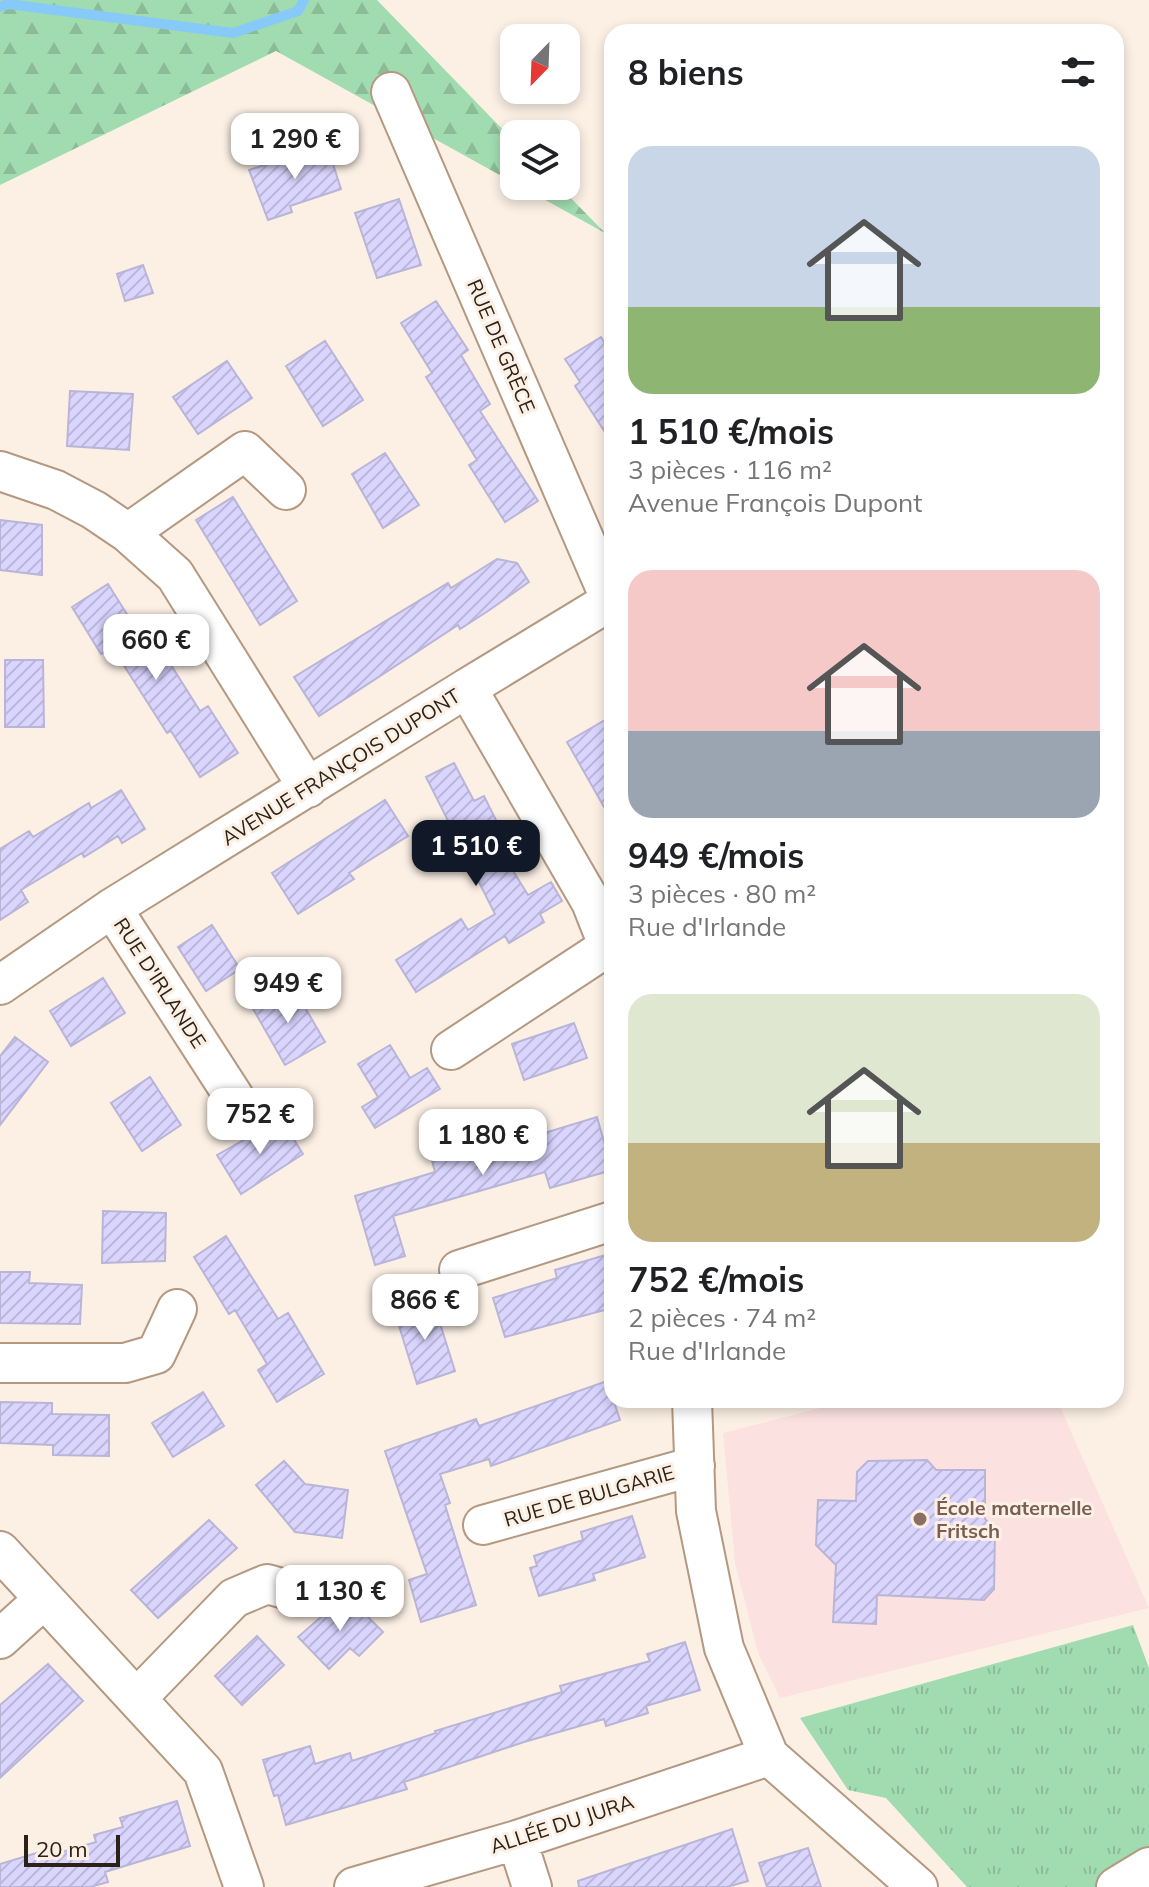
<!DOCTYPE html>
<html lang="fr">
<meta charset="utf-8">
<style>
body{margin:0;font-family:Mulish,sans-serif;background:#f2f2f2;color:#202124;height:100vh;display:flex;flex-direction:column;font-size:30px;white-space:nowrap}
*{box-sizing:border-box;margin:0}
p{font-size:26px;color:#757577}
.icon{flex:none;width:44px;height:44px;fill:none;stroke:currentColor;stroke-width:2;stroke-linecap:round;stroke-linejoin:round}
.map{position:relative;flex:1;overflow:hidden}
.drawer{position:absolute;left:604px;top:24px;width:520px;height:1384px;display:flex;flex-direction:column;background:#fff;border-radius:24px;box-shadow:0 4px 12px #0003}
.drawer>*{flex:none}
.needle{width:52px;rotate:203deg}
.fabs{position:absolute;left:500px;top:24px;display:grid;gap:16px}
.fabs a{display:grid;place-items:center;width:80px;height:80px;border-radius:16px;background:#fff;box-shadow:0 4px 12px #0003;font-size:40px}
.scale{position:absolute;left:24px;bottom:20px;width:96px;box-sizing:border-box;padding-left:8px;border:4px solid #2b2117;border-top:0;font-size:22px;line-height:28px;white-space:nowrap;color:#2b2117;-webkit-text-stroke:6px #fcf0e5;paint-order:stroke}
.price{position:absolute;translate:-50% -68px;padding:0 18px;border-radius:16px;background:#fff;color:#222;font-size:26px;line-height:52px;filter:drop-shadow(0 2px 4px #0008)}
.price::after{content:'';position:absolute;left:50%;top:48px;width:24px;height:18px;margin-left:-12px;background:inherit;clip-path:polygon(0 0,100% 0,50% 100%)}
.price.active{background:#111827;color:#fff}
ul{padding:0;list-style:none}
li{display:grid;align-content:center;gap:16px;height:424px;padding:0 24px}
li span{display:grid;place-items:center;height:248px;border-radius:24px;color:#555}
li>.icon{margin-inline-start:auto}
span .icon{width:144px;height:144px;fill:#fffc;stroke-width:1}
li b{font-size:34px}
h2{display:flex;justify-content:space-between;align-items:center;height:96px;padding:0 24px;font-size:34px}
.map>svg:first-child{display:block}
.education{fill:#fce1e1}
.grass{fill:url(#grass-tufts)}
.forest{fill:url(#forest-firs)}
.lines{fill:none;stroke-linecap:round;stroke-linejoin:round}
.stream{stroke:#87caf8;stroke-width:10}
.building{fill:url(#building-hatch);stroke:#b9b5d7;stroke-width:2}
.street-casing{stroke:#b4987f;stroke-width:42}
.street{stroke:#fff;stroke-width:38}
.education-dot{fill:#8d6e63;stroke:#fcf0e5;stroke-width:3}
.labels{text-anchor:middle;stroke-width:6;stroke-linejoin:round;paint-order:stroke}
.street-label{font-size:20px;fill:#2b2117;stroke:#fcf0e5}
.education-label{font-size:20px;font-weight:bold;fill:#785e54;stroke:#fcf0e5;text-anchor:start}
</style>
<div class="map">
<svg width="1149" height="1887" viewBox="0 0 1149 1887">
<defs>
<pattern id="grass-tufts" width="24" height="20" patternUnits="userSpaceOnUse" patternTransform="scale(2)"><rect width="24" height="20" fill="#a1dcb0"/><path d="M3 7l-1-3M5 7V3M7 7l1-3M15 17l-1-3M17 17v-4M19 17l1-3" fill="none" stroke="#8bbc97"/></pattern>
<pattern id="forest-firs" width="22" height="20" patternUnits="userSpaceOnUse" patternTransform="scale(2)"><rect width="22" height="20" fill="#a1dcb0"/><path d="M5 1l3.5 6h-7zM16 11l3.5 6h-7z" fill="#8bbc97"/></pattern>
<pattern id="building-hatch" width="6" height="6" patternUnits="userSpaceOnUse" patternTransform="scale(2)"><rect width="6" height="6" fill="#dad5ff"/><path d="M-1 1l2-2M0 6l6-6M5 7l2-2" fill="none" stroke="#bbb7da"/></pattern>
</defs>
<rect width="100%" height="100%" fill="#fcf0e5"/>
<path class="education" d="M 851,1400 L 1057,1400 L 1149,1608 L 780,1698 L 758,1653 L 735,1563 L 723,1433 Z"/>
<path class="grass" d="M 1133,1625 L 1149,1668 L 1149,1887 L 967,1887 L 886,1798 L 848,1790 L 800,1718 Z"/>
<path class="forest" d="M 0,0 L 377,0 L 514,141 L 514,183 L 276,51 L 0,185 Z
M 520,186 L 559,186 L 605,233 Z"/>
<g class="lines">
<path class="stream" d="M 0,7 L 8,4 L 233,33 L 298,11 L 304,0"/>
</g>
<path class="building" d="M 327,145 L 341,189 L 290,206 L 292,212 L 268,220 L 249,170 Z
M 399,199 L 421,265 L 377,278 L 355,213 Z
M 143,265 L 153,293 L 125,301 L 117,274 Z
M 436,301 L 468,350 L 461,355 L 490,404 L 480,411 L 538,501 L 505,522 L 469,465 L 477,460 L 426,377 L 432,373 L 401,323 Z
M 601,337 L 612,355 L 612,443 L 575,386 L 580,382 L 565,359 Z
M 325,341 L 363,400 L 323,426 L 286,366 Z
M 227,361 L 252,398 L 198,434 L 173,397 Z
M 70,391 L 133,394 L 129,450 L 67,446 Z
M 385,453 L 419,505 L 383,528 L 352,474 Z
M 233,497 L 297,601 L 260,625 L 196,520 Z
M 0,520 L 42,525 L 42,575 L 0,570 Z
M 497,559 L 517,563 L 529,582 L 488,611 L 460,629 L 458,625 L 319,716 L 294,677 L 448,583 L 451,588 Z
M 108,584 L 157,662 L 166,657 L 200,711 L 208,706 L 238,753 L 200,777 L 171,731 L 167,733 L 112,647 L 101,654 L 72,607 Z
M 5,660 L 43,660 L 44,727 L 5,727 Z
M 612,716 L 612,821 L 567,742 Z
M 454,763 L 474,801 L 484,796 L 501,830 L 491,835 L 528,895 L 551,882 L 562,901 L 540,914 L 544,922 L 509,943 L 505,936 L 416,992 L 396,960 L 461,919 L 468,930 L 495,914 L 426,777 Z
M 121,790 L 145,829 L 122,843 L 118,836 L 84,857 L 82,853 L 21,890 L 28,902 L 0,920 L 0,849 L 29,831 L 33,837 L 89,803 L 91,808 Z
M 385,800 L 408,836 L 349,873 L 354,879 L 298,914 L 272,873 Z
M 212,925 L 240,969 L 206,991 L 178,947 Z
M 103,978 L 125,1013 L 71,1046 L 50,1011 Z
M 292,985 L 325,1042 L 285,1065 L 252,1007 Z
M 574,1023 L 587,1058 L 524,1080 L 512,1044 Z
M 15,1037 L 48,1062 L 0,1125 L 0,1056 Z
M 390,1045 L 410,1078 L 427,1068 L 440,1089 L 375,1128 L 362,1107 L 378,1097 L 358,1064 Z
M 150,1077 L 181,1125 L 142,1151 L 111,1103 Z
M 597,1117 L 612,1170 L 550,1188 L 545,1172 L 393,1216 L 405,1256 L 375,1265 L 355,1196 L 435,1172 L 431,1157 L 499,1138 L 502,1146 Z
M 281,1119 L 303,1154 L 241,1194 L 217,1155 Z
M 103,1211 L 166,1213 L 165,1261 L 102,1263 Z
M 226,1236 L 278,1319 L 288,1313 L 324,1374 L 277,1402 L 258,1370 L 267,1364 L 235,1310 L 229,1314 L 194,1257 Z
M 612,1253 L 612,1308 L 505,1337 L 493,1298 L 557,1278 L 555,1270 Z
M 0,1272 L 30,1272 L 29,1283 L 82,1285 L 80,1324 L 0,1323 Z
M 433,1301 L 455,1371 L 417,1384 L 395,1313 Z
M 607,1381 L 620,1420 L 491,1466 L 489,1459 L 440,1474 L 450,1503 L 445,1505 L 476,1605 L 421,1622 L 409,1580 L 427,1574 L 385,1451 L 476,1419 L 479,1426 Z
M 203,1392 L 224,1426 L 173,1457 L 152,1423 Z
M 0,1402 L 52,1403 L 52,1414 L 109,1415 L 109,1456 L 53,1455 L 53,1445 L 0,1443 Z
M 927,1460 L 936,1470 L 985,1470 L 985,1519 L 995,1529 L 994,1589 L 984,1600 L 877,1595 L 876,1624 L 833,1622 L 836,1565 L 816,1545 L 818,1500 L 856,1501 L 857,1472 L 868,1461 Z
M 284,1461 L 305,1484 L 348,1490 L 342,1538 L 295,1532 L 256,1485 Z
M 632,1516 L 645,1557 L 593,1574 L 595,1580 L 539,1596 L 530,1568 L 537,1566 L 534,1556 L 583,1540 L 581,1532 Z
M 209,1520 L 237,1548 L 158,1618 L 131,1590 Z
M 346,1595 L 383,1632 L 359,1656 L 350,1648 L 329,1669 L 298,1637 Z
M 257,1636 L 284,1665 L 242,1705 L 215,1676 Z
M 685,1642 L 700,1690 L 646,1706 L 648,1713 L 606,1726 L 604,1719 L 524,1742 L 404,1782 L 407,1789 L 286,1825 L 278,1795 L 274,1796 L 263,1760 L 310,1746 L 315,1764 L 350,1753 L 352,1761 L 436,1733 L 435,1731 L 562,1692 L 560,1686 L 650,1661 L 647,1654 Z
M 48,1664 L 83,1701 L 0,1778 L 0,1705 Z
M 177,1801 L 190,1846 L 105,1872 L 108,1882 L 90,1887 L 0,1887 L 0,1864 L 43,1851 L 45,1857 L 96,1842 L 94,1835 L 123,1827 L 120,1818 Z
M 732,1829 L 748,1881 L 727,1887 L 579,1887 L 578,1881 Z
M 808,1848 L 821,1887 L 767,1887 L 759,1863 Z"/>
<g class="lines">
<g class="street-casing">
<path id="street" d="M 391,92 L 611,601
M 0,471 L 56,490 L 94,510 L 128,533 L 175,575 L 308,788
M 128,533 L 245,451 L 286,490
M 467,688 L 612,600
M 112,908 L 234,1097
M 0,985 L 112,908 L 467,688 L 591,902 L 612,955
M 451,1050 L 609,946
M 459,1270 L 612,1221
M 0,1363 L 125,1363 L 156,1354 L 177,1309
M 692,1400 L 696,1511 L 724,1648 L 769,1756 L 918,1887
M 483,1525 L 695,1466
M 0,1551 L 203,1771 L 244,1887
M 0,1639 L 44,1599
M 138,1697 L 234,1598 L 267,1584 L 292,1591
M 517,1840 L 532,1887
M 354,1887 L 517,1840 L 769,1756
M 1116,1887 L 1149,1867"/>
</g>
<use href="#street" class="street"/>
</g>
<circle class="education-dot" cx="920" cy="1519" r="8"/>
<g class="labels">
<g class="street-label">
<text transform="translate(501 346) rotate(67)" y="7">RUE DE GRÈCE</text>
<text transform="translate(341 767) rotate(-32)" y="7">AVENUE FRANÇOIS DUPONT</text>
<text transform="translate(160 983) rotate(57)" y="7">RUE D'IRLANDE</text>
<text transform="translate(589 1496) rotate(-16)" y="7">RUE DE BULGARIE</text>
<text transform="translate(562 1824) rotate(-18)" y="7">ALLÉE DU JURA</text>
</g>
<g class="education-label">
<text x="936" y="1515">École maternelle<tspan x="936" dy="23">Fritsch</tspan></text>
</g>
</g>
</svg>
<div class="fabs">
<a><svg class="needle" viewBox="-14 -14 28 28"><path d="M0-13l5 13h-10z" fill="#e53935"/><path d="M0 13l5-13h-10z" fill="#757577"/></svg></a>
<a><svg class="icon" aria-label="layers" viewBox="0 0 24 24"><path d="M12 4l9 5-9 5-9-5zM3 14l9 5 9-5"/></svg></a>
</div>
<div class="scale">20 m</div>
<b class="price" style="left:295px;top:181px">1 290 €</b>
<b class="price" style="left:156px;top:682px">660 €</b>
<b class="price active" style="left:476px;top:888px">1 510 €</b>
<b class="price" style="left:288px;top:1025px">949 €</b>
<b class="price" style="left:260px;top:1156px">752 €</b>
<b class="price" style="left:483px;top:1177px">1 180 €</b>
<b class="price" style="left:425px;top:1342px">866 €</b>
<b class="price" style="left:340px;top:1633px">1 130 €</b>
<section class="drawer">
<h2>8 biens<svg class="icon" aria-label="filters" viewBox="0 0 24 24"><path d="M4 7h16M4 17h16"/><circle cx="9" cy="7" r="2"/><circle cx="15" cy="17" r="2"/></svg></h2>
<ul>
<li><span style="background:linear-gradient(#c9d6e8 65%,#8fb573 0)"><svg class="icon" aria-label="home" viewBox="0 0 24 24"><path d="M3 11l9-7 9 7M6 9v11h12V9"/></svg></span><div><b>1 510 €/mois</b><p>3 pièces · 116 m²</p><p>Avenue François Dupont</p></div></li>
<li><span style="background:linear-gradient(#f6c9c9 65%,#9aa5b1 0)"><svg class="icon" aria-label="home" viewBox="0 0 24 24"><path d="M3 11l9-7 9 7M6 9v11h12V9"/></svg></span><div><b>949 €/mois</b><p>3 pièces · 80 m²</p><p>Rue d'Irlande</p></div></li>
<li><span style="background:linear-gradient(#dfe7d0 60%,#c2b280 0)"><svg class="icon" aria-label="home" viewBox="0 0 24 24"><path d="M3 11l9-7 9 7M6 9v11h12V9"/></svg></span><div><b>752 €/mois</b><p>2 pièces · 74 m²</p><p>Rue d'Irlande</p></div></li>
</ul>
</section>
</div>
